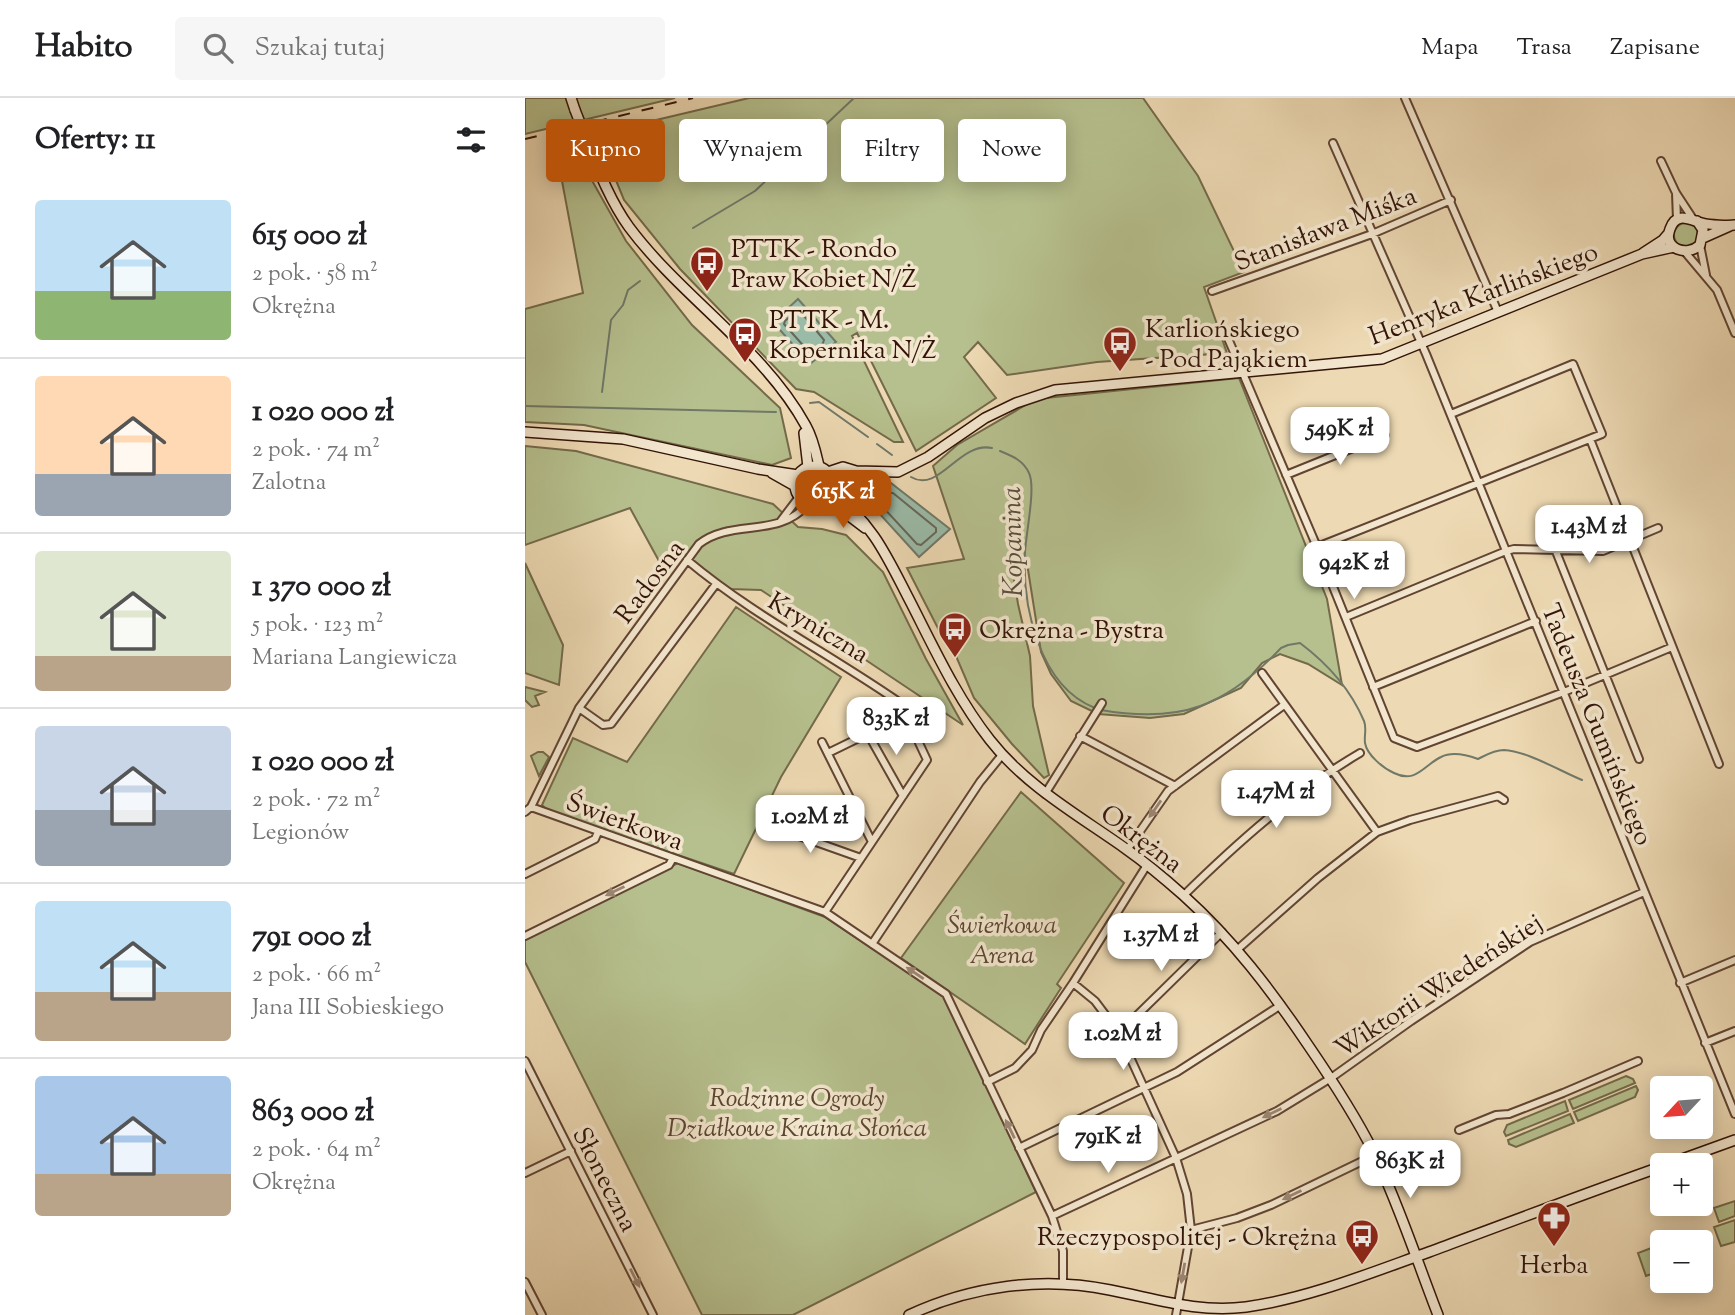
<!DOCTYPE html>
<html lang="pl">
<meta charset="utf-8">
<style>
body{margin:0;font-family:"Sorts Mill Goudy",serif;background:#f6f6f6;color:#202124;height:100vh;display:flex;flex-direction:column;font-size:26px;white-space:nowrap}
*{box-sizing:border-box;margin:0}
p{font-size:23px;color:#757577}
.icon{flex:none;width:38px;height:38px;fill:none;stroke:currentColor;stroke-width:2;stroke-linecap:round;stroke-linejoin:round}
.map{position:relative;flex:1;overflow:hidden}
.panel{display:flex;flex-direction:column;background:#fff;width:525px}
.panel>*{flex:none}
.banner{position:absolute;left:21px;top:21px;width:665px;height:63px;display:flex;gap:14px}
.needle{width:46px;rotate:244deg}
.tools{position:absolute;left:1125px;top:978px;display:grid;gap:14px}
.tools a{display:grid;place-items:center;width:63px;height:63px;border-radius:7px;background:#fff;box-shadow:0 4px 18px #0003;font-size:35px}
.price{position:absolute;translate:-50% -60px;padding:0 16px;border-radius:14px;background:#fff;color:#222;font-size:23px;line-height:46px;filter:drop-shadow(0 2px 4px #0008)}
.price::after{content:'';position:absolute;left:50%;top:42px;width:21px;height:16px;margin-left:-10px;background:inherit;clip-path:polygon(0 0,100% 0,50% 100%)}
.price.on{background:#b45309;color:#fff}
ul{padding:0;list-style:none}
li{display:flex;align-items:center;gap:21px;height:175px;padding:0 35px}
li+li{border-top:2px solid #e0e0e0}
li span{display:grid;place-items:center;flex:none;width:196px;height:140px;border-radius:7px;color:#555}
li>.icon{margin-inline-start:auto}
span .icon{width:84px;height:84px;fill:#fffc;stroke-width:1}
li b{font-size:30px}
h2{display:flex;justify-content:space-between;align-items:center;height:84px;padding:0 35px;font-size:30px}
.pill{padding:0 24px;border-radius:7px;background:#fff;box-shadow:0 4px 18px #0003;font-size:24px;line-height:63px}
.pill.on{background:#b45309;color:#fff}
header{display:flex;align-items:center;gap:42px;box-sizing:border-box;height:98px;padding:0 35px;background:#fff;border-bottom:2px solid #e0e0e0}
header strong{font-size:33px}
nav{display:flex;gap:38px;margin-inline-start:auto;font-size:24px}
.search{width:490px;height:63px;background:#f6f6f6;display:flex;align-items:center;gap:18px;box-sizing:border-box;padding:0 24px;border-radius:7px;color:#757577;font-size:26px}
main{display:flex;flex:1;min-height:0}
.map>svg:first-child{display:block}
.green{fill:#b6c08e;stroke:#746a4a;stroke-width:2}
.water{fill:#9abba8;stroke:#707868;stroke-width:2}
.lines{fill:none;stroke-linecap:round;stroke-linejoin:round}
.shore{stroke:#666758;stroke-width:2}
.stream{stroke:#707868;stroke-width:2}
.street-casing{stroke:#614432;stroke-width:10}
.secondary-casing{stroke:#321307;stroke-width:12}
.street{stroke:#f3e6ce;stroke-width:6}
.secondary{stroke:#f3e6ce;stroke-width:9}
.rail{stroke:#321307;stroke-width:2;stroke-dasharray:12 12;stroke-linecap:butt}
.secondary-bridge-casing{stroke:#321307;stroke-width:12;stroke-linecap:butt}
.secondary-bridge{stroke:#f3e6ce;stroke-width:9}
.oneway{fill:#9c8774}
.labels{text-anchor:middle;stroke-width:7;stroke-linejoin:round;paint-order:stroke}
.street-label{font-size:26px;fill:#321307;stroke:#f3e6ce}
.poi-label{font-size:26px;fill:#321307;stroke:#f3e6ce;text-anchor:start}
.park-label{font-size:26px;font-style:italic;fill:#5a4730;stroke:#f3e6ce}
.water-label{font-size:28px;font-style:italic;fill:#564e3f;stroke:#f3e6ce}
</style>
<header>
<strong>Habito</strong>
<div class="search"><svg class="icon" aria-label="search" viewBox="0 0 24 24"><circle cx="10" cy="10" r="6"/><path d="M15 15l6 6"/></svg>Szukaj tutaj</div>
<nav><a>Mapa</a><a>Trasa</a><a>Zapisane</a></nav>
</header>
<main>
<section class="panel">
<h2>Oferty: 11<svg class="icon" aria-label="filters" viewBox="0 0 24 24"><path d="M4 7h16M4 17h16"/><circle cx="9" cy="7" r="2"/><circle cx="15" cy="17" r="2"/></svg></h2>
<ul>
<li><span style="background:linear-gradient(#bfe0f5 65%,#8fb573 0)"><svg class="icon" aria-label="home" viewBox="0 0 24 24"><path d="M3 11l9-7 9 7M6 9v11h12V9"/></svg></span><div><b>615 000 zł</b><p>2 pok. · 58 m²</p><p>Okrężna</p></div></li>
<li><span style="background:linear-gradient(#ffd9b3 70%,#9aa5b1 0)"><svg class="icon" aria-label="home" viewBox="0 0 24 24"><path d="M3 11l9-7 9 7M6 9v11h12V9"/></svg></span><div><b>1 020 000 zł</b><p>2 pok. · 74 m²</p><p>Zalotna</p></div></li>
<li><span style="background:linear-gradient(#dfe7d0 75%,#b9a48a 0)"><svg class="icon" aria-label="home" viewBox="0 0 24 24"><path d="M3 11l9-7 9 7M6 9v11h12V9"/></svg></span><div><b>1 370 000 zł</b><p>5 pok. · 123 m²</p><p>Mariana Langiewicza</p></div></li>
<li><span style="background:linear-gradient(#c9d6e8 60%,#9aa5b1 0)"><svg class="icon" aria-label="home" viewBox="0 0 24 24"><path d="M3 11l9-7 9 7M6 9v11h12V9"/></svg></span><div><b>1 020 000 zł</b><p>2 pok. · 72 m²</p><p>Legionów</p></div></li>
<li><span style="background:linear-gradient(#bfe0f5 65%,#b9a48a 0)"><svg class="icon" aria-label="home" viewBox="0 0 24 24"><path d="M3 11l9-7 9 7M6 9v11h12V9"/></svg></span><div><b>791 000 zł</b><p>2 pok. · 66 m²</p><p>Jana III Sobieskiego</p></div></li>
<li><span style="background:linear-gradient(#a9c7e8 70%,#b9a48a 0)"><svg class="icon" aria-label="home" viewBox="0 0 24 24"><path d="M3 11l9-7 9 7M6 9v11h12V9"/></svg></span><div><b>863 000 zł</b><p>2 pok. · 64 m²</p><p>Okrężna</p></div></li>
</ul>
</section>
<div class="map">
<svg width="1210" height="1217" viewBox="0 0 1210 1217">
<rect width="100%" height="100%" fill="#edd9b3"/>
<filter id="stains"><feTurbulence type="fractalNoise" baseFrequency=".00286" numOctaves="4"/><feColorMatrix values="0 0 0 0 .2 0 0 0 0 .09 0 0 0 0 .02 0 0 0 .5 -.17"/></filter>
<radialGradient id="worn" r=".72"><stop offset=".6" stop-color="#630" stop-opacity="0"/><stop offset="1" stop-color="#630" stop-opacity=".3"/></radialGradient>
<path class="green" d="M 0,0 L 150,0 L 0,36 Z
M 224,0 L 618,0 L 673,78 L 719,174 L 679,189 L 702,255 L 572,264 L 482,277 L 453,244 L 439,259 L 471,300 L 391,353 L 332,235 L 327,238 L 378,344 L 369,344 L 289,294 L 271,291 L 155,171 L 99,102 L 72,36 Z
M 47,47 L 101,143 L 167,227 L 255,310 L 266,360 L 247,367 L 59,327 L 0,324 L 0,211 L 58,195 L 31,51 Z
M1149 137a12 12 0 1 1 24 0a12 12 0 1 1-24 0Z
M 714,280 L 802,501 L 817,587 L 783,566 L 755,556 L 737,565 L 716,590 L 659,616 L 625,620 L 573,616 L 546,603 L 526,576 L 516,554 L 501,459 L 485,457 L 493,506 L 505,558 L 508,608 L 524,677 L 519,680 L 487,646 L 449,600 L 431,558 L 419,542 L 382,470 L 439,461 L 408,368 L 432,347 L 511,301 Z
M 0,348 L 51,353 L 248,406 L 273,429 L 297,431 L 321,437 L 358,474 L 401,561 L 438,627 L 236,492 L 205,491 L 153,454 L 140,474 L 105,410 L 0,447 Z
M276 387a13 13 0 1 1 26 0a13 13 0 1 1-26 0Z
M 0,465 L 38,547 L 34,587 L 0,575 Z
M 211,509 L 316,579 L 256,679 L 209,776 L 23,713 L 17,707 L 48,640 L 102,664 Z
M 0,589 L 20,594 L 10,598 L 14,607 L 7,609 L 0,602 Z
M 13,654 L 18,654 L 24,659 L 14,678 L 6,658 Z
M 496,694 L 599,785 L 532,886 L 536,890 L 500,946 L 376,860 Z
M 153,765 L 300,819 L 419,898 L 511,1094 L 268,1217 L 177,1217 L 0,864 L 0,841 Z
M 1101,978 L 1108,981 L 1110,985 L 1048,1011 L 1044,1002 Z
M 1111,988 L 1113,992 L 1110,999 L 1053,1023 L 1049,1014 Z
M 1040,1003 L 1043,1013 L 981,1038 L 979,1034 L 982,1027 Z
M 1045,1016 L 1049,1025 L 991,1049 L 984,1046 L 983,1042 Z
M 1210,1103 L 1210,1118 L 1194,1124 L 1189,1110 Z
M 1210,1122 L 1210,1144 L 1196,1148 L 1189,1129 Z
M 1137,1146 L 1137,1172 L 1121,1178 L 1113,1155 Z"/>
<path class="water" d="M 273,201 L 311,244 L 285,266 L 248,224 Z
M 366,385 L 425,431 L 394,459 L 343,403 Z"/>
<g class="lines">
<path class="shore" d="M 271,213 L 275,213 L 299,242 L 298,245 L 288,254 L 284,254 L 259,226 L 260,223 Z
M 364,395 L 368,395 L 411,430 L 411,434 L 396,447 L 392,446 L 355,406 L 356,402 Z"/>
<path class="stream" d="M 168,130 L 230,93 L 329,0
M 77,294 L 86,222 L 98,207 L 103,192 L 115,183
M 285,305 L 294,304 L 343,339
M 0,308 L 251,314
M 352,346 L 367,357
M 475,353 C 487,358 498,362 504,375 C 511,389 501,435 500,454 C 497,508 514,588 570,610
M 386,379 C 414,396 434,343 467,350
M 576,612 C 656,626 701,608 756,550 L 763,547 L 775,545 C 803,566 825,590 839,623 C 842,630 839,637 840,645 C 842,657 858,670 869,675 C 891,686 899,667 916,659 C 928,653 942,657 953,661 C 961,657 969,652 979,652 C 1002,653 1035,673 1057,682"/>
<g class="street-casing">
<path id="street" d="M 880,0 L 973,214
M 808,45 L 901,256 L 1210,1016
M 1136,63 L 1151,95 L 1168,121
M 1151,95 L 1152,122
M 1175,147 L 1181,177
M 1160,154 L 1192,192 L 1210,235
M 687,193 L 847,136 L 926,102
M 699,231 L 792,449 L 869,640 L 892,649 L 1039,594 L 1147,549
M 1065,341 L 1194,666
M 761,377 L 860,337
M 255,424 L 274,399
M 792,449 L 1077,336 L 1048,266 L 926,316
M 1030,451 L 1114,661
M 162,462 C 230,519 309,558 381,609 L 381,617 L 402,662 L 300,814
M 821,519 L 981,453 L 989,451 L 1078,453 L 1133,430
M 737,575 L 852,734
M 848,589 L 1011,523
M 54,610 L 78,627 L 86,626 L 191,486
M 343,636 L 378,698
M 555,638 L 650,688
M 297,644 L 347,744
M 303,655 L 381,617
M 520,696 L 577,605
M 6,709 L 300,814 L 421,896 L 527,1118 L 538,1153 L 538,1186
M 0,714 L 6,709 L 54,610 L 174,446 C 207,420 253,441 283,406
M 243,727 L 336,760
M 602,752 L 643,693 L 759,607
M 0,776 L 70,741 L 73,734
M 658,798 C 712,745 770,693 835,655
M 0,838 L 144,767 L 148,760
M 347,846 L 455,684 L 477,657
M 713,851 L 793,780 L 852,734 L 885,722 L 973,698 L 979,702
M 548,885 L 570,903 L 594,935 L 651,1060 L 662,1096 L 666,1132 L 651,1217
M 1155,885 L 1210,862
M 594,935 L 697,834
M 1180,945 L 1210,933
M 0,963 L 128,1217
M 462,984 L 490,970 L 507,952 L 516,932 L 548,885 L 622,767
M 934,1032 L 971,1017 L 984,1016 L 1038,995 L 1113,963
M 494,1050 L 652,974 L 756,907
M 0,1075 L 46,1053
M 527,1118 L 752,1013 L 806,980 L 886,923 L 1005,844 L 1119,794
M 666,1132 L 712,1120 L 746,1107 L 850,1057
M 0,1184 L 17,1217"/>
</g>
<g class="secondary-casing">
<path id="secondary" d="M 46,0 L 50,12
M 64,48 C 75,76 86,104 104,129 C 157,200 238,250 281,328 C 288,340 291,355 294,368
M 1172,123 L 1178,132 L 1175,147 C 1162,159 1137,151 1145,131 C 1151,113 1165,122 1177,125 C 1185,127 1203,128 1210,127
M 1178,140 L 1205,128
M 1118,155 L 1138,142 L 1144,135
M 0,334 L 98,341 L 233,371 L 273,377
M 279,335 L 283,369
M270 387a19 19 0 1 1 38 0a19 19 0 1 1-38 0Z
M 303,374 L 318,369 L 331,373 L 373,374 L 403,359 L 460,320 L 491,305 L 530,292 L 857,261 L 1117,156 L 1149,149
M 247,375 L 270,388
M 308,383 L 331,373
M 307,395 C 349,426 363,461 386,505 C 410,552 432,600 465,642 C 501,688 553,717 601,751 C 621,765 640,781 658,797 C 708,842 746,892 783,947 C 807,982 830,1017 849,1055 C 874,1107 892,1163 913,1217
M 300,404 L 315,411 L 340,430
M 1138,1068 L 1210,1042
M 384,1217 C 446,1188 517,1178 585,1192 C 632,1201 673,1215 721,1209 C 784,1200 845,1175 904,1154 C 982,1125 1059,1096 1138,1068"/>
</g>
<use href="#street" class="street"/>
<use href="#secondary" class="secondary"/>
<path class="rail" d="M 0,41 L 168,0"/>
<g class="secondary-bridge-casing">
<path id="secondary-bridge" d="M 50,12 L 64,48"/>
</g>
<use href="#secondary-bridge" class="secondary-bridge"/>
</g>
<defs><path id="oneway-solid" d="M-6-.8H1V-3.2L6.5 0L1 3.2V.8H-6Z" transform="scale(1.75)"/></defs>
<g class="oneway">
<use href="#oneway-solid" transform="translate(630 711) rotate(125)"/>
<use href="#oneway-solid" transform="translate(90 793) rotate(154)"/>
<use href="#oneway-solid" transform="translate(390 875) rotate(-146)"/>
<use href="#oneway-solid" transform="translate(747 1015) rotate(154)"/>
<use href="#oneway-solid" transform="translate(485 1031) rotate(-116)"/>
<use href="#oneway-solid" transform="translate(767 1097) rotate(154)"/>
<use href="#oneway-solid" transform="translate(658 1175) rotate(100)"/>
<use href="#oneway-solid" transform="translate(110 1180) rotate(63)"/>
</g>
<defs>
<g id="bus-pin" transform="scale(1.75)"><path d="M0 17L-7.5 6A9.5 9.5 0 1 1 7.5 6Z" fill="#8f2418" stroke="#f3e6ce"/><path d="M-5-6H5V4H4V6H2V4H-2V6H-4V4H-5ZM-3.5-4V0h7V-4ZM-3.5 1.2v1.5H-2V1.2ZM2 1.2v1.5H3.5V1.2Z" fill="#fff"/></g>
<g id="pharmacy-pin" transform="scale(1.75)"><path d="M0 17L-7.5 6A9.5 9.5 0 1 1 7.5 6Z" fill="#8f2418" stroke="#f3e6ce"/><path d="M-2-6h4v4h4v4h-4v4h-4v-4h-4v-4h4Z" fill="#fff"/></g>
</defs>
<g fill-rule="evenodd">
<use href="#bus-pin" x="182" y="165"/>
<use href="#bus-pin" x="220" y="236"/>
<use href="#bus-pin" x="595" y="245"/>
<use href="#bus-pin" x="430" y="531"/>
<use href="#pharmacy-pin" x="1029" y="1120"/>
<use href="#bus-pin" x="837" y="1138"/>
</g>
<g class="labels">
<g class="street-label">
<text transform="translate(800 130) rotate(-21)" y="9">Stanisława Miśka</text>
<text transform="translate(958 195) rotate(-21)" y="9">Henryka Karlińskiego</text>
<text transform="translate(124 483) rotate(-53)" y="9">Radosna</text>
<text transform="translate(294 529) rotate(31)" y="9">Kryniczna</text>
<text transform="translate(1073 626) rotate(68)" y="9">Tadeusza Gumińskiego</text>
<text transform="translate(100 723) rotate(20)" y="9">Świerkowa</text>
<text transform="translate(617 740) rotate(37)" y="9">Okrężna</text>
<text transform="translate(913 887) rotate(-33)" y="9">Wiktorii Wiedeńskiej</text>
<text transform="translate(81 1081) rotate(63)" y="9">Słoneczna</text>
</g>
<g class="poi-label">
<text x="206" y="159">PTTK - Rondo<tspan x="206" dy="30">Praw Kobiet N/Ż</tspan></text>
<text x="244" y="230">PTTK - M.<tspan x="244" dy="30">Kopernika N/Ż</tspan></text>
<text x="620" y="239">Karliońskiego<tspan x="620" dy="30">- Pod Pająkiem</tspan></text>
<text x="454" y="540">Okrężna - Bystra</text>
<text x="812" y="1147" text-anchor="end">Rzeczypospolitej - Okrężna</text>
<text x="1029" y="1175" text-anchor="middle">Herba</text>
</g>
<g class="park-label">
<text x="477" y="835">Świerkowa<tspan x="477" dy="30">Arena</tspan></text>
<text x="272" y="1008">Rodzinne Ogrody<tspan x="272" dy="30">Działkowe Kraina Słońca</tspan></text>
</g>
<g class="water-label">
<text transform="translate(486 444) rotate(-91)" y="10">Kopanina</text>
</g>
</g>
<rect width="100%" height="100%" filter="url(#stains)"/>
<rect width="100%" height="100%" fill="url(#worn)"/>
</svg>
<div class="tools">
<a><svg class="needle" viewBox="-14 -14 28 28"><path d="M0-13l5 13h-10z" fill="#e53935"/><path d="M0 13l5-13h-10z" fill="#757577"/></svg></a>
<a>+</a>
<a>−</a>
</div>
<b class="price" style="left:815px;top:369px">549K zł</b>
<b class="price on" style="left:318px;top:432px">615K zł</b>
<b class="price" style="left:1064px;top:467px">1.43M zł</b>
<b class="price" style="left:829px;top:503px">942K zł</b>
<b class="price" style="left:371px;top:659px">833K zł</b>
<b class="price" style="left:751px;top:732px">1.47M zł</b>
<b class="price" style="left:285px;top:757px">1.02M zł</b>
<b class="price" style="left:636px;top:875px">1.37M zł</b>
<b class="price" style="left:598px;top:974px">1.02M zł</b>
<b class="price" style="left:583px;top:1077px">791K zł</b>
<b class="price" style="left:885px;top:1102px">863K zł</b>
<div class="banner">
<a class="pill on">Kupno</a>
<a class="pill">Wynajem</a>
<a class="pill">Filtry</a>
<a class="pill">Nowe</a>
</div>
</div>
</main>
